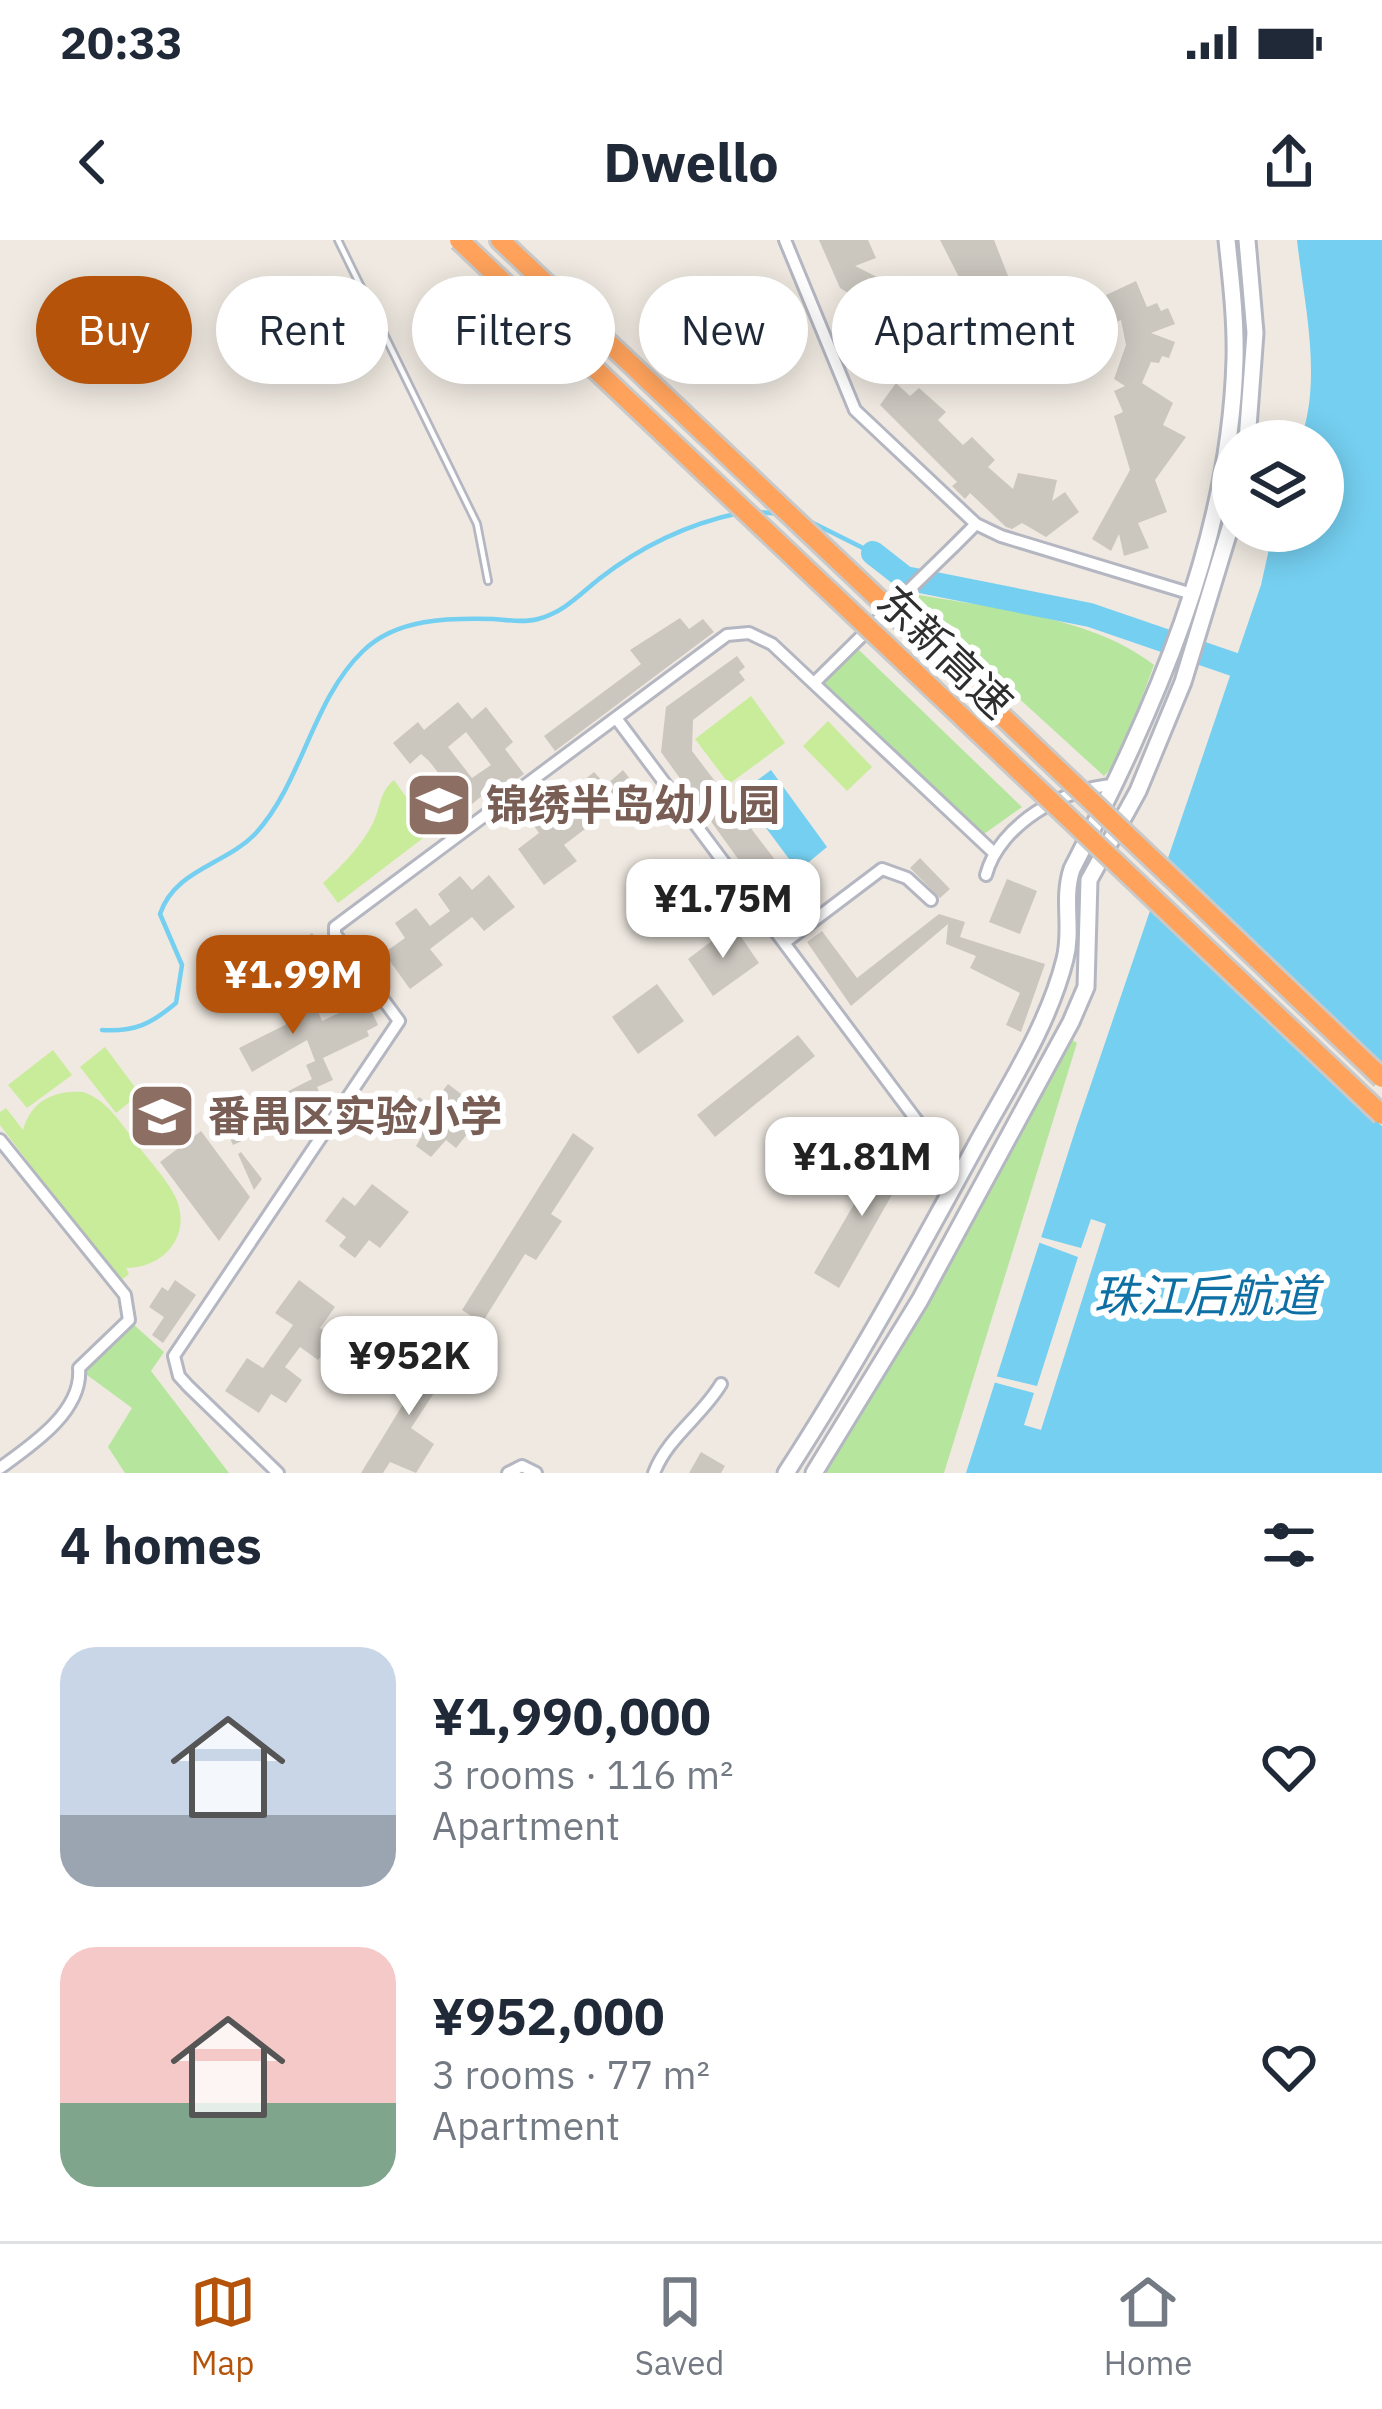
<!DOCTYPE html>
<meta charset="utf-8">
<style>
body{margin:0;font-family:"IBM Plex Sans","Noto Sans SC",sans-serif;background:#f6f6f7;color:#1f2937;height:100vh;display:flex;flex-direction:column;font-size:45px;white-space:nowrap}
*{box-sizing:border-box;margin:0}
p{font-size:39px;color:#747a83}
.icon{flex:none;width:66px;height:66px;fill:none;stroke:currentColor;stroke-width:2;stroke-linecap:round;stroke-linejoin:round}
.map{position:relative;height:1233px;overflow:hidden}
.drawer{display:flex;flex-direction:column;background:#fff;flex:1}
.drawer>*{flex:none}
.hud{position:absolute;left:36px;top:36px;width:1311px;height:108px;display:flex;gap:24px}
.tools{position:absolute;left:1212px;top:180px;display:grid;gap:24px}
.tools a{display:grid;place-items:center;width:132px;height:132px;border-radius:50%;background:#fff;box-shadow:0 6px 30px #0003;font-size:60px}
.price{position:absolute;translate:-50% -102px;padding:0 27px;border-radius:24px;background:#fff;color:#222;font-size:39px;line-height:78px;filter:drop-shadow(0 3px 6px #0008)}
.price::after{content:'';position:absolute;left:50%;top:72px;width:36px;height:27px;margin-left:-18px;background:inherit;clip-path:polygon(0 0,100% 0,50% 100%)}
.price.on{background:#b45309;color:#fff}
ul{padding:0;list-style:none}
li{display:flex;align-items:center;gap:36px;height:300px;padding:0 60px}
li span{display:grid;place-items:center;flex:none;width:336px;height:240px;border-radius:36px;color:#555}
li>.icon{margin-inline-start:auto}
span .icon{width:144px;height:144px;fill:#fffc;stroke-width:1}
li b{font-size:51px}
h2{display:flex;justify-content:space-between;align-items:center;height:144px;padding:0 60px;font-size:51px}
.pill{padding:0 42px;border-radius:54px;background:#fff;box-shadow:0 6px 30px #0003;font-size:42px;line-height:108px}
.pill.on{background:#b45309;color:#fff}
.status{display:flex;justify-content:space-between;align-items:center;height:84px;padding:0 60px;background:#fff;direction:ltr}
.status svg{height:33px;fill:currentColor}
header{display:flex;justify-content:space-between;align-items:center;height:156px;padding:0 60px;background:#fff;font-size:54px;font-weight:700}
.tabs{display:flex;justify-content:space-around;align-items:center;height:168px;border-top:3px solid #e0e1e3;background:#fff;font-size:33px;color:#747a83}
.tabs a{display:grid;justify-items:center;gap:6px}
.tabs .on{color:#b45309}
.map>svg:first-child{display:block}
.green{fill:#b6e59e}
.pitch{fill:#c9ec9a}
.water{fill:#75cff0}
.pier{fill:#efe9e1}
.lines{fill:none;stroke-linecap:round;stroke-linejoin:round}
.stream{stroke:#75cff0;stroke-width:4.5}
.river{stroke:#75cff0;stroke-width:24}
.building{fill:#cbc7bf;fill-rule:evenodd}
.lane-casing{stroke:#b4b7c1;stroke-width:10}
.street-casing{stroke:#b4b7c1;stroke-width:16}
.secondary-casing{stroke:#b4b7c1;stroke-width:21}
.highway-casing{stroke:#c9c9c9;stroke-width:24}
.lane{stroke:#fff;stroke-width:4.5}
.street{stroke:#fff;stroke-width:10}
.secondary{stroke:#fff;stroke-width:15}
.highway{stroke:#ffa35c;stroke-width:18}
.street-bridge-casing{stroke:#b4b7c1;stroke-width:16;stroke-linecap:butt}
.highway-bridge-casing{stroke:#c9c9c9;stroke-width:24;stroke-linecap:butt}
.street-bridge{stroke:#fff;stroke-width:10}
.highway-bridge{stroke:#ffa35c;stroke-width:18}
.labels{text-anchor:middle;stroke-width:12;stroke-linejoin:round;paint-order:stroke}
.street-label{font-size:42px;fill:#2e2e2e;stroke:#fff}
.education-label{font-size:42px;font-weight:bold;fill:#785e54;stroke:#fff;text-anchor:start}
.water-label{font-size:45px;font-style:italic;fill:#0d6fa3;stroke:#fff}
</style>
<div class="status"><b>20:33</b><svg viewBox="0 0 49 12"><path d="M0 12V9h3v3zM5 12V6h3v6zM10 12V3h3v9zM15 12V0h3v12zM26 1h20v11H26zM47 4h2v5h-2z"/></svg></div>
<header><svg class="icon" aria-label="back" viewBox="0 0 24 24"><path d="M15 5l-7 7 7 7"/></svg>Dwello<svg class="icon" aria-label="share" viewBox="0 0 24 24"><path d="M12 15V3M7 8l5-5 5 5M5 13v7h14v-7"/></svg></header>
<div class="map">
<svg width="1382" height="1233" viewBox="0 0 1382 1233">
<rect width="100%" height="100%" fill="#efe9e1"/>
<path class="green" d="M 914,354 C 990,368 1092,376 1154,425 L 1119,519 L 1104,536 L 910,359 Z
M 859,410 L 1022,567 L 984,594 L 823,442 Z
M 1065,795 L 1077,803 L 944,1233 L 814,1233 Z
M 133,1084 L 164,1112 L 151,1131 L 229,1233 L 125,1233 L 108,1207 L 132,1168 L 83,1132 Z"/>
<path class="pitch" d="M 751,456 L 785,503 L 729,544 L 695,499 Z
M 828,481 L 872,527 L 847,551 L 803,506 Z
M 394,540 L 431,592 L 338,663 L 323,643 C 341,627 362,605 373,583 C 381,567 379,552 394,540 Z
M 105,807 L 140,854 L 116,873 L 80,827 Z
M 53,810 L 72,835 L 27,868 L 8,845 Z
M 83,852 C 109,861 121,884 137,904 C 149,921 167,939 176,958 C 192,996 164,1028 126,1028 L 129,1034 L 119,1042 L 0,885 L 0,872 L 6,868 L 23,890 C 31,861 54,850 83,852 Z"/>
<path class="water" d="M 1297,0 L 1382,0 L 1382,1233 L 966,1233 L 1076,888 L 1261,345 L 1273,291 L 1323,291 L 1323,201 L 1300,201 C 1323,139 1304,64 1297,0 Z
M 771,530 L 827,607 L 798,631 L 740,553 Z"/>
<path class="pier" d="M 1162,612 L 1382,822 L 1382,886 L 1145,662 Z
M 1091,979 L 1106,984 L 1041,1190 L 1024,1185 L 1034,1153 L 989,1141 L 991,1135 L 1037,1146 L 1078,1017 L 1035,1001 L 1037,996 L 1081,1008 Z"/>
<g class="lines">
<path class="stream" d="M 750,271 L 780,274
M 803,278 L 873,313
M 102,790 C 135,792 151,784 176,763 L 182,725 L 160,674 C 175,629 226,625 256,593 C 303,541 312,460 363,411 C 397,378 448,378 493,379 C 507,380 524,383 538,379 C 564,372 579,355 599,339 C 640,307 688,284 739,273"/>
<path class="river" d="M 873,313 L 905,338 L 1090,375 L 1259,433"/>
</g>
<path class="building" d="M 819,0 L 868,0 L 876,18 L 855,26 L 901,49 L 893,66 L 911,75 L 888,119 L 860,106 L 843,65 L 858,59 L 840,48 Z
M 940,0 L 994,0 L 1010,41 L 1056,81 L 1046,90 L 1054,96 L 1044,107 L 1038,102 L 1029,112 L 967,59 L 963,61 L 957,49 L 964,47 Z
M 1136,41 L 1147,67 L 1157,63 L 1161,71 L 1168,68 L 1175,84 L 1151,93 L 1175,102 L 1169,118 L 1162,116 L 1159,123 L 1151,122 L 1142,143 L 1173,163 L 1163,185 L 1186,197 L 1155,240 L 1167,272 L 1138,283 L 1149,308 L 1124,316 L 1119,294 L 1111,311 L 1092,299 L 1130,230 L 1114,176 L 1123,172 L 1114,151 L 1125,146 L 1114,139 L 1126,105 L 1121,80 L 1116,82 L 1106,55 Z
M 896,143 L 910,156 L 919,148 L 946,172 L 938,180 L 963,205 L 972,197 L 995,220 L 988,227 L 1013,249 L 1018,233 L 1057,240 L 1052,261 L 1065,252 L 1079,272 L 1046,297 L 1022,283 L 1012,289 L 1006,287 L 970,253 L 965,259 L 952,246 L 957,242 L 880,165 Z
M 680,378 L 689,389 L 703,379 L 714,392 L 555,511 L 544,496 L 641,424 L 630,410 Z
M 737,416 L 745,427 L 739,432 L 745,440 L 693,480 L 692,511 L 811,667 L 790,681 L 787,677 L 782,680 L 661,512 L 666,467 Z
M 458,462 L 472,479 L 486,467 L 513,502 L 505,509 L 524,534 L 488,561 L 483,555 L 455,578 L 438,558 L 450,548 L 429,521 L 421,514 L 410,524 L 393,503 L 418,482 L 424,490 ZM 466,492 L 491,525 L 472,538 L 448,507 Z
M 623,530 L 649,563 L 617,587 L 606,573 L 564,605 L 577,621 L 544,645 L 518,609 L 539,593 L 529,579 L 550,564 L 564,581 L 584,567 L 572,550 L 594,532 L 606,545 Z
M 920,618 L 950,649 L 940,658 L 910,628 Z
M 489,635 L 515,667 L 484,691 L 472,677 L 430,709 L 443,725 L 410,749 L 384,713 L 405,698 L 395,683 L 416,668 L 430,686 L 450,671 L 438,654 L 460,636 L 472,650 Z
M 1007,639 L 1037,651 L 1020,694 L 989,682 Z
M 939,674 L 965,682 L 960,697 L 1045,724 L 1021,792 L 1006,785 L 1020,753 L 970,728 L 976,716 L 946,704 L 948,684 L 851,766 L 807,702 L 822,691 L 857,738 Z
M 733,685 L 759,723 L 713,756 L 688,719 Z
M 312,693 L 328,713 L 301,730 L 322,781 L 358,764 L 362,770 L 369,766 L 378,785 L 367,791 L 369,796 L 323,818 L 333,840 L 317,847 L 324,863 L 233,905 L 221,878 L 240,868 L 243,874 L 312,839 L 306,825 L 315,821 L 307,800 L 252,832 L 239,808 L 295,780 L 286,760 L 274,766 L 272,763 L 266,766 L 261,752 L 244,760 L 233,737 L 284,714 Z
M 657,744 L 684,781 L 638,814 L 612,777 Z
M 798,795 L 815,816 L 715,897 L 697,875 Z
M 448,844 L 485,872 L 456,908 L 446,900 L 431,917 L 416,906 L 422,896 L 401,880 L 419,857 L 431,866 Z
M 201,891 L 250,957 L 219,1001 L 160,922 Z
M 573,893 L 594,908 L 551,974 L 562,981 L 536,1020 L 525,1014 L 482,1083 L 462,1070 Z
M 886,909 L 910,923 L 839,1048 L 814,1033 Z
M 241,912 L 262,939 L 254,950 L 238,914 Z
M 372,944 L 409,972 L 380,1008 L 369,1000 L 355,1018 L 339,1006 L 346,997 L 325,981 L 343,957 L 355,966 Z
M 175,1040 L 196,1055 L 163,1103 L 152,1095 L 164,1077 L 149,1067 L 162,1047 L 168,1051 Z
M 299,1040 L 335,1067 L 320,1088 L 334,1099 L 318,1120 L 300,1107 L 285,1127 L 302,1140 L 286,1163 L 271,1154 L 259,1173 L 225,1151 L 247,1118 L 263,1128 L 293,1085 L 275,1073 Z
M 417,1109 L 449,1130 L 411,1188 L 434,1204 L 416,1233 L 390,1222 L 383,1233 L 361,1233 L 413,1148 L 397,1137 Z
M 701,1212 L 725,1226 L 721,1233 L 689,1233 Z"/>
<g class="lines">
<g class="lane-casing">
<path id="lane" d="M 338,0 L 477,284 L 488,341"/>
</g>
<g class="street-casing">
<path id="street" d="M 785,0 L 855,170 L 976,284 L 1001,296 L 1192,354
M 954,306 L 976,284
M 815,442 L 882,376
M 616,478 L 959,937
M 986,635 C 999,585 1064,547 1115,545
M 784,703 L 882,629 L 907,638 L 931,660
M 0,900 L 125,1055 L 129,1080 L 79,1128 C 83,1171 32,1205 0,1228
M 278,1233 L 188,1146 L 179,1136 L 174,1116 L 399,781 L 335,694 L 335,687 L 727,395 L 749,393 L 772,404 L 993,612
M 508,1233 L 522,1226 L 536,1233
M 654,1233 C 667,1198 702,1176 721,1144"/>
</g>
<g class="secondary-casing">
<path id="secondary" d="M 1247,0 L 1255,93 L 1247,201
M 786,1233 C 854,1128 914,1019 974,909 C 1007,848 1048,787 1065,719 C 1073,689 1062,659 1072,629 C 1154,469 1230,302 1235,119 C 1236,79 1231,39 1227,0
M 814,1233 L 920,1060 L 1071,782 L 1086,747 L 1089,640 L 1138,551 L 1183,442 L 1233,278"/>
</g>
<g class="highway-casing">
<path id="highway" d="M 500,0 L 983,458"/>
</g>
<use href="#lane" class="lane"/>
<use href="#street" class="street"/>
<use href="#secondary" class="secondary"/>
<use href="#highway" class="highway"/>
<g class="street-bridge-casing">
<path id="street-bridge" d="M 882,376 L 954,306"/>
</g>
<g class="highway-bridge-casing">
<path id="highway-bridge" d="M 459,0 L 1382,875
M 983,458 L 1382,838"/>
</g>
<use href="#street-bridge" class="street-bridge"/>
<use href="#highway-bridge" class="highway-bridge"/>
</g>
<defs>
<g id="school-square" transform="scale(3.45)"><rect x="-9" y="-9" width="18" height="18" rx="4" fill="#8d6e63" stroke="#fff"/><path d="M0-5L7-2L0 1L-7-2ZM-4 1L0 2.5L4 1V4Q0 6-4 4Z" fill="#fff"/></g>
</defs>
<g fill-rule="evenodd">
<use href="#school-square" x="439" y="565"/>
<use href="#school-square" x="162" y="876"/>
</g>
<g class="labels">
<g class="street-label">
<text transform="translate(945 412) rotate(44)" y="15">东新高速</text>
</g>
<g class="education-label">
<text x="486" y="580">锦绣半岛幼儿园</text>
<text x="208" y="891">番禺区实验小学</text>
</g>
<g class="water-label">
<text x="1206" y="1072">珠江后航道</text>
</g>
</g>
</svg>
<div class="tools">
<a><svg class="icon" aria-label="layers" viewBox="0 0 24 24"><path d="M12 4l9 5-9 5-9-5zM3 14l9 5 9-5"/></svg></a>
</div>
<b class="price" style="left:723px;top:721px">¥1.75M</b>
<b class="price on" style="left:293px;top:797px">¥1.99M</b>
<b class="price" style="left:862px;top:979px">¥1.81M</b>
<b class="price" style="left:409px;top:1178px">¥952K</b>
<div class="hud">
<a class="pill on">Buy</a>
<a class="pill">Rent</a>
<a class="pill">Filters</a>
<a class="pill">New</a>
<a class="pill">Apartment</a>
</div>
</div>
<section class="drawer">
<h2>4 homes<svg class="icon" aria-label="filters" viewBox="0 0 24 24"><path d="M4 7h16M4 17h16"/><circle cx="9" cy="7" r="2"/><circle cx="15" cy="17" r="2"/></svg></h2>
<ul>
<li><span style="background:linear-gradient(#c9d6e8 70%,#9aa5b1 0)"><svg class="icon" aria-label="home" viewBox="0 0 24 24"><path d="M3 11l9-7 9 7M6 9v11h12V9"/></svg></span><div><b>¥1,990,000</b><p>3 rooms · 116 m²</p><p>Apartment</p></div><svg class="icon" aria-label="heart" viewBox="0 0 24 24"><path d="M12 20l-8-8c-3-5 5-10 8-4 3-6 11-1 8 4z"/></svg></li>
<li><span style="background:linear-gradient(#f6c9c9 65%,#7fa58c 0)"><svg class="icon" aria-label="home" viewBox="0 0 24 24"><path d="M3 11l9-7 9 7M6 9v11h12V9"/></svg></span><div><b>¥952,000</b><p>3 rooms · 77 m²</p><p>Apartment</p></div><svg class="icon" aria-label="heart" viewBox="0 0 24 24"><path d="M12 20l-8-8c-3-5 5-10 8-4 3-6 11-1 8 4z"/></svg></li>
</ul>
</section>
<nav class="tabs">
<a class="on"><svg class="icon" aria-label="map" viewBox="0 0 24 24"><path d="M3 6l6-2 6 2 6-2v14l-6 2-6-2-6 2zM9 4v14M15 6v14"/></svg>Map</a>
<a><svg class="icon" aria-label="saved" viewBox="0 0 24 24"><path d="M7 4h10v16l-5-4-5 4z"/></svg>Saved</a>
<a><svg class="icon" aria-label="home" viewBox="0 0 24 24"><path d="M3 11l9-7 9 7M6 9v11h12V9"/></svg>Home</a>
</nav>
